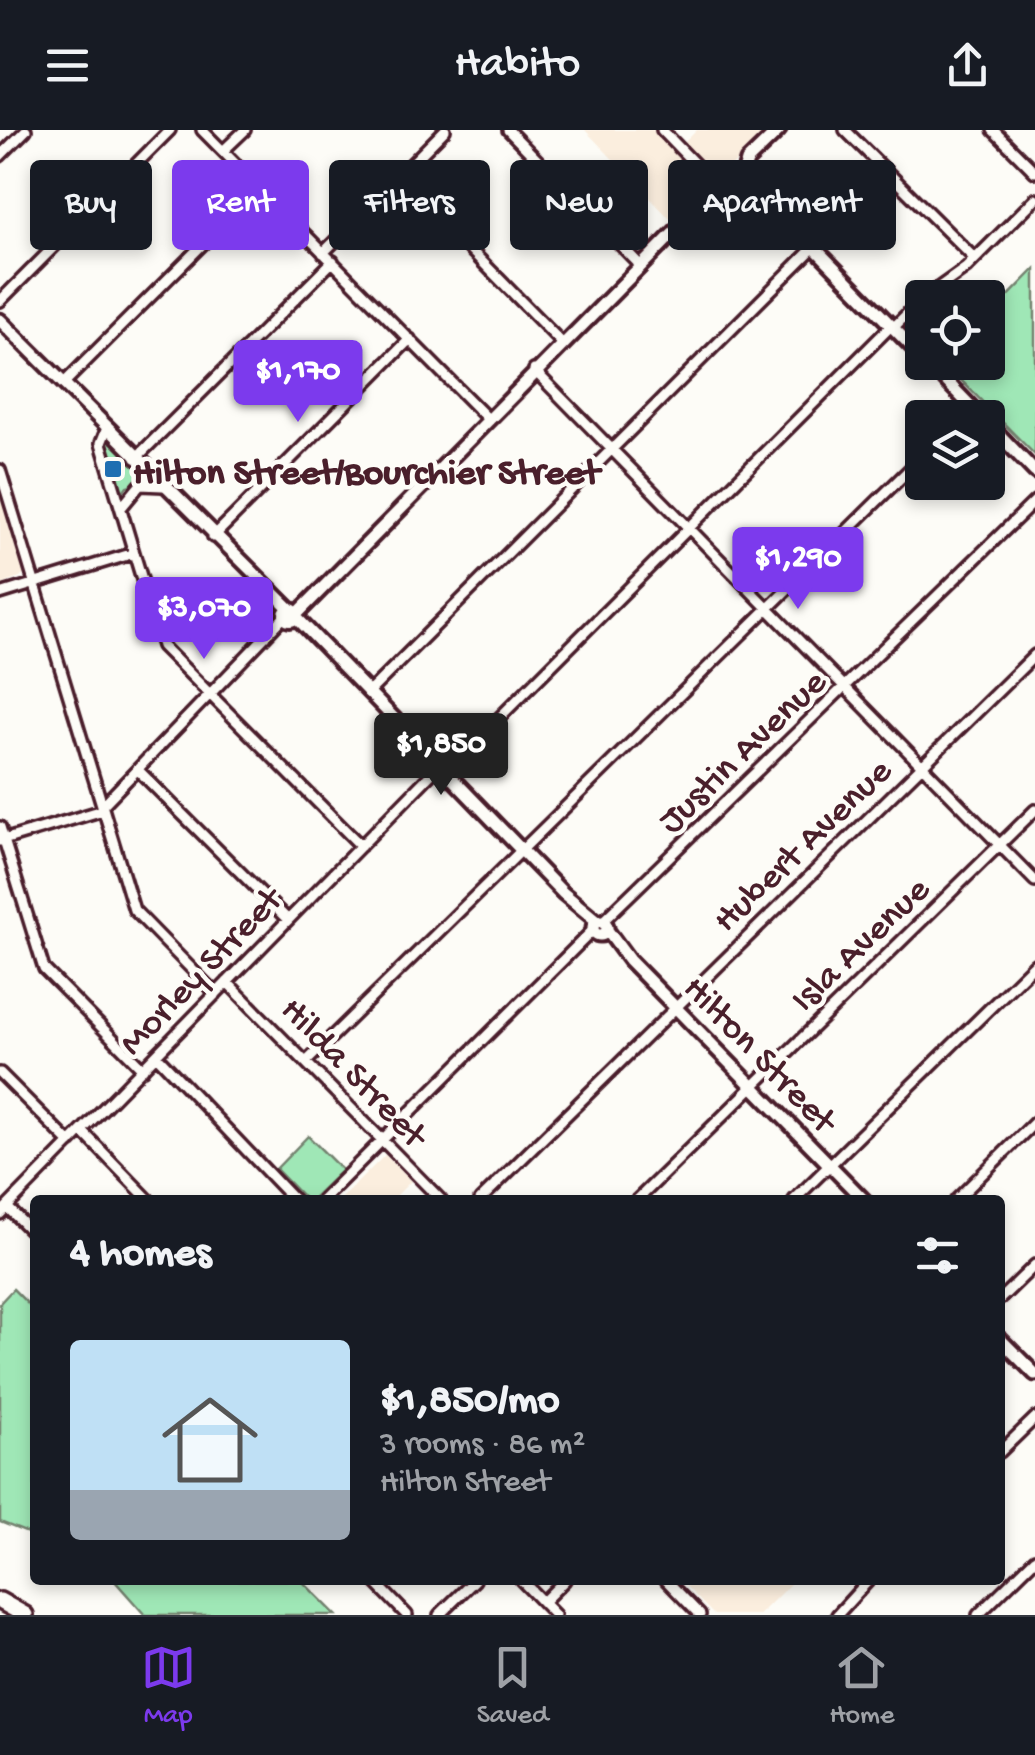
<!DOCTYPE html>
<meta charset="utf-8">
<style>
body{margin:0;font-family:"Gochi Hand",sans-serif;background:#20242c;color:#f1f3f6;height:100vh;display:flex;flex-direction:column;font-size:38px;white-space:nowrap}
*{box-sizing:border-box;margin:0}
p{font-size:32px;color:#9ea1a6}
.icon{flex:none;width:55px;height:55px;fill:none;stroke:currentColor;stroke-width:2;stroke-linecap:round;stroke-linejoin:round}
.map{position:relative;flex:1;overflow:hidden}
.sheet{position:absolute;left:30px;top:1065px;width:975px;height:390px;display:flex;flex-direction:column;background:#171b24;border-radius:10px;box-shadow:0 5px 15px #0003}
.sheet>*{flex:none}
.guide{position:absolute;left:30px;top:30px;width:975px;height:90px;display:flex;gap:20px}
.tools{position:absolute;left:905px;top:150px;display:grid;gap:20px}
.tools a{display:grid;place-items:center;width:100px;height:100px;border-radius:10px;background:#171b24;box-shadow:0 5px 15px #0003;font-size:50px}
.price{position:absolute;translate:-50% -85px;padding:0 22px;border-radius:10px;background:#7c3aed;color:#fff;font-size:32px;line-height:65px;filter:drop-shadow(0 2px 5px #0008)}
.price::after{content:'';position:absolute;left:50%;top:60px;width:30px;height:22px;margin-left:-15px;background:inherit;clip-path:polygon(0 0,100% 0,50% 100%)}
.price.on{background:#222;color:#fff}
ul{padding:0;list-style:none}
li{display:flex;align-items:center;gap:30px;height:250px;padding:0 40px}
li span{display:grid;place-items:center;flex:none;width:280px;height:200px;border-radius:10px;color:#555}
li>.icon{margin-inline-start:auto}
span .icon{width:120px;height:120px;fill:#fffc;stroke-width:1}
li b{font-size:42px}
h2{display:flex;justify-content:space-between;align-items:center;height:120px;padding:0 40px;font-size:42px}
.tag{padding:0 35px;border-radius:10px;background:#171b24;box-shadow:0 5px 15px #0003;font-size:35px;line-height:90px}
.tag.on{background:#7c3aed;color:#fff}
header{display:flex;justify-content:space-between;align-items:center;height:130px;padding:0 40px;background:#171b24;font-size:45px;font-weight:600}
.tab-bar{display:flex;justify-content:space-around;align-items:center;height:140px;border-top:2px solid #363941;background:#171b24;font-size:28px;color:#9ea1a6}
.tab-bar a{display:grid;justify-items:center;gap:5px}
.tab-bar .on{color:#7c3aed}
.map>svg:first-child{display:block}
.built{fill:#fbeede}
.green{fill:#9fe7b6;stroke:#748370;stroke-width:2.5}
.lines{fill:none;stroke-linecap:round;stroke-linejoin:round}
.street-casing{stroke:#4a1f2b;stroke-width:16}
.secondary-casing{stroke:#4a1f2b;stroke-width:19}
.highway-casing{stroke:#4a1f2b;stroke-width:22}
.street{stroke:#fdfcf7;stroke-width:9}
.secondary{stroke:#fdfcf7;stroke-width:11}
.highway{stroke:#fdfcf7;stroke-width:15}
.poi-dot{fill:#1f6fb2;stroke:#fdfcf7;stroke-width:4}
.labels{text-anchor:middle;stroke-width:9;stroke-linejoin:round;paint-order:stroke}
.poi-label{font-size:38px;font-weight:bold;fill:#4a1f2b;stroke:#fdfcf7;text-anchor:start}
.street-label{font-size:38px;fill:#4a1f2b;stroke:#fdfcf7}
</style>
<header><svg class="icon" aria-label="menu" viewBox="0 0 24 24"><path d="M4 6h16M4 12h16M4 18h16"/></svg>Habito<svg class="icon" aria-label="share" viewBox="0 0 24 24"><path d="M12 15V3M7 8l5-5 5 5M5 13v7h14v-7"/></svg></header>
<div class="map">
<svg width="1035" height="1485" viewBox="0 0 1035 1485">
<rect width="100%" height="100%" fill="#fdfcf7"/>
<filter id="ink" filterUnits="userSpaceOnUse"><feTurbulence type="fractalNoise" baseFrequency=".01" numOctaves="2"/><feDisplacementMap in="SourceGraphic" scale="20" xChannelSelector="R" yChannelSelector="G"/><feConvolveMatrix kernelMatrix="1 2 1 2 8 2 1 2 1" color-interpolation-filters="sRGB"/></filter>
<g filter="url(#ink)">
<path class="built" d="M 585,0 L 662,0 L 680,17 L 697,0 L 769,0 L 673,92 Z
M 0,366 L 24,445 L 0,456 Z
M 385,1025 L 411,1051 L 392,1070 L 340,1070 Z
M 680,1450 L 794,1450 L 759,1485 L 714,1485 Z"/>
<path class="green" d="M 1035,139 L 1035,325 L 944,233 L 988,232 L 988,187 Z
M 112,310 L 149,350 L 127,356 L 121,364 L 106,312 Z
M 308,1006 L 342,1040 L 311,1070 L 306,1070 L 276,1039 Z
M 13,1159 L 35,1181 L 35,1406 L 0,1392 L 0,1173 Z
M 114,1450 L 301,1450 L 336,1485 L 145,1485 Z"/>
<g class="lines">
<g class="street-casing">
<path id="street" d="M 202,0 L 487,288
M 508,0 L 640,135
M 662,0 L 718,58
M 845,0 L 975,129
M 993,0 L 1035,42
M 223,21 L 245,0
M 0,26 L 26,0
M 399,47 L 562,213
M 323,123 L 445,0
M 924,168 L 966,138 L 1035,69
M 0,171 L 170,0
M 893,198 L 922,169
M 534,240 L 1035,751
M 63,254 L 259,58
M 107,298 L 101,313 L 162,516 L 361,716
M 136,328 L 333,131
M 0,340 L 134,780 L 216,864
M 121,378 L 140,355 L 163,356
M 213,407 L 410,209
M 0,464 L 134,423
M 368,563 L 813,118
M 138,640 L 288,790
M 445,642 L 891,196
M 102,676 L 285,486
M 0,697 L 44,839 L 143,939
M 0,711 L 103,680
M 603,791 L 1035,371
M 227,852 L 441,1070
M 156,925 L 294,1070
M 306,932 L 922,327
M 0,943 L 70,1013
M 82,1001 L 149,1070
M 322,1070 L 593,800
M 480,1070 L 1035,525
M 637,1070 L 1035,680
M 794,1070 L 1035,834
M 956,1070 L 1035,992
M 7,1077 L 35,1105
M 0,1084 L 439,636
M 1000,1169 L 1035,1135
M 1000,1322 L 1035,1288
M 373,1450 L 407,1485
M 521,1450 L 555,1485
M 666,1450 L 700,1485
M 543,1472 L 565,1450
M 439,1485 L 475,1450
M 837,1485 L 869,1450
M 978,1485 L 1035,1429"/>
</g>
<g class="secondary-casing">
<path id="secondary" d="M 743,45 L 922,227
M 743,45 L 747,31 L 779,0
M 0,190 L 290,479
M 928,232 L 982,288
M 988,293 L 1035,342
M284.5 485a5.5 5.5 0 1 1 11 0a5.5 5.5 0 1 1-11 0Z
M 296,485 L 718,58 L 743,45
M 295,486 L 563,763 L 597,791
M593 798a7 7 0 1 1 14 0a7 7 0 1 1-14 0Z
M 607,800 L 629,830 L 864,1070
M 1000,1209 L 1035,1244"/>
</g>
<g class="highway-casing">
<path id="highway" d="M 0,1471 L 25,1485"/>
</g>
<use href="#street" class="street"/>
<use href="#secondary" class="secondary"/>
<use href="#highway" class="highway"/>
</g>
</g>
<rect class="poi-dot" x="103" y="329" width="20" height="20" rx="5"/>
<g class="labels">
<g class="poi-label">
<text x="133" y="352">Hilton Street/Bourchier Street</text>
</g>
<g class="street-label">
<text transform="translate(740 619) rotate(-44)" y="13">Justin Avenue</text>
<text transform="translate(800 713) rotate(-44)" y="13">Hubert Avenue</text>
<text transform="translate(858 812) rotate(-44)" y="13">Isla Avenue</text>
<text transform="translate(198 839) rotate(-46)" y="13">Morley Street</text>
<text transform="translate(762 922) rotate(46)" y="13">Hilton Street</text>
<text transform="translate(356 940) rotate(46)" y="13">Hilda Street</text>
</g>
</g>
</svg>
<div class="tools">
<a><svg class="icon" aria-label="locate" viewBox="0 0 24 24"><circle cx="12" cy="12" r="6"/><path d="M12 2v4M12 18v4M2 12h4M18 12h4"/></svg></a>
<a><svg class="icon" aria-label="layers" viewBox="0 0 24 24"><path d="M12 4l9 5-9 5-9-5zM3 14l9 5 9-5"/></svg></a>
</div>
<b class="price" style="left:298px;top:295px">$1,170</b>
<b class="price" style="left:798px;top:482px">$1,290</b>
<b class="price" style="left:204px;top:532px">$3,070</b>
<b class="price on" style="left:441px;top:668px">$1,850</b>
<div class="guide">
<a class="tag">Buy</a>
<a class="tag on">Rent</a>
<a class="tag">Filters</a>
<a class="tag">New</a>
<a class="tag">Apartment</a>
</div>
<section class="sheet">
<h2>4 homes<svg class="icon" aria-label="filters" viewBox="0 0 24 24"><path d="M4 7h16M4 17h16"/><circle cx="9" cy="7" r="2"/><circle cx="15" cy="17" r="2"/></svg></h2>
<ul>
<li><span style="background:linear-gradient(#bfe0f5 75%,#9aa5b1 0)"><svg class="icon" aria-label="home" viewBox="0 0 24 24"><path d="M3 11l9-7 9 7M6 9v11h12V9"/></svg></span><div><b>$1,850/mo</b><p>3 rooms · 86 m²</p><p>Hilton Street</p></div></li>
</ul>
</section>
</div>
<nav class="tab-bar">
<a class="on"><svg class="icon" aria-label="map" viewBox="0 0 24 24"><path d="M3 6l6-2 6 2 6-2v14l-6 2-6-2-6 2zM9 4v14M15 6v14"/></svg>Map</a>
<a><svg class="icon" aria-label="saved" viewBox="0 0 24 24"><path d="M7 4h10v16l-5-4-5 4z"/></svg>Saved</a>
<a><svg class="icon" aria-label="home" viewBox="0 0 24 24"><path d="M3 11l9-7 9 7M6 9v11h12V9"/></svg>Home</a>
</nav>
